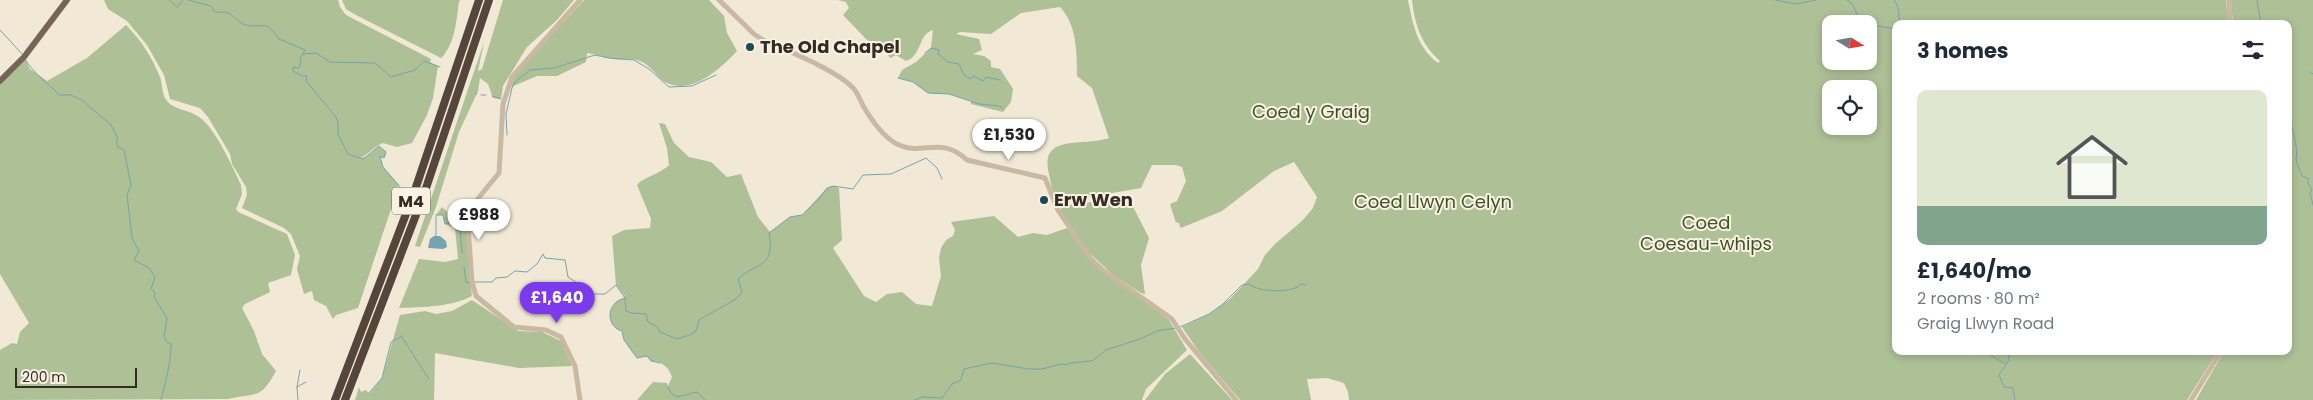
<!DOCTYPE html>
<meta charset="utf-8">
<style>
body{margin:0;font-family:Poppins,sans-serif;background:#f2f2f3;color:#1f2937;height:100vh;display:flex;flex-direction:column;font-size:19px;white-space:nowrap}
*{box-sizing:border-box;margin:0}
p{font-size:16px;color:#747a83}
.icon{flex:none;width:28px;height:28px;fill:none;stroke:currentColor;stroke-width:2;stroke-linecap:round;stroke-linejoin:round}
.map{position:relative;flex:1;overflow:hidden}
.side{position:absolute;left:1892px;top:20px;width:400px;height:335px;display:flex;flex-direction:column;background:#fff;border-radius:10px;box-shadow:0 2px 8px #0003}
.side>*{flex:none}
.needle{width:32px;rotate:101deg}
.tools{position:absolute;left:1822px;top:15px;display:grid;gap:10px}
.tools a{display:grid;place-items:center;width:55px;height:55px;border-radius:10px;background:#fff;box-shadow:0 2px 8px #0003;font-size:25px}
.scale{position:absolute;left:15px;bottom:12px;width:122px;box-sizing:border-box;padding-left:5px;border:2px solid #342b25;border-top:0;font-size:14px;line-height:18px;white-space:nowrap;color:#342b25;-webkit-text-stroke:4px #f9f1e2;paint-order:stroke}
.price{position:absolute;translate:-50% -42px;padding:0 11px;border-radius:18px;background:#fff;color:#222;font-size:16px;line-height:32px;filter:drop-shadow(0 1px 2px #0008)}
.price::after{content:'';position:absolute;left:50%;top:30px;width:15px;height:11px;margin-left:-8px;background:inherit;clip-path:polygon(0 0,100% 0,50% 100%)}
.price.active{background:#7c3aed;color:#fff}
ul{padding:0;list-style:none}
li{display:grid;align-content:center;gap:10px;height:265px;padding:0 25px}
li span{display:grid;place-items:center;height:155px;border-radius:10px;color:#555}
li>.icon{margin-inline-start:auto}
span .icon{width:90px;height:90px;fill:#fffc;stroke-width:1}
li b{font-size:21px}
h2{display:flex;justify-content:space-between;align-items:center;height:60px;padding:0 25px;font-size:21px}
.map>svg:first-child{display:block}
.green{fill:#adc096;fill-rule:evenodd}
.water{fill:#74a5af}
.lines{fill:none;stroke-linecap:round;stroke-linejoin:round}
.stream{stroke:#74a5af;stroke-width:1}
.minor{stroke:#c9b9a2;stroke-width:5}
.major{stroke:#766455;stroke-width:6}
.highway{stroke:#55463b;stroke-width:8}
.poi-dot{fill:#194a56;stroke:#f9f1e2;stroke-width:2}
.labels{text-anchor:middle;stroke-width:4;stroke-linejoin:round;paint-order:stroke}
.shield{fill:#f9f1e2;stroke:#6f665e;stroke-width:1}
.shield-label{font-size:16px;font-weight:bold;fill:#342b25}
.poi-label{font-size:18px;font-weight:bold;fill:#342b25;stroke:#f9f1e2;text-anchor:start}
.park-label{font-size:18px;fill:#3e5228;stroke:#f9f1e2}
</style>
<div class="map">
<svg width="2313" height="400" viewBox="0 0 2313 400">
<rect width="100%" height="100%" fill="#f1e8d6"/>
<path class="green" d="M 104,0 L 338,0 L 340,7 L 346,15 L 431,59 L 430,62 L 438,66 L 433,98 L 427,115 L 412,143 L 397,147 L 383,143 C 373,147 367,156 359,158 L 366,157 L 379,146 L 386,152 L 384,158 L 380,157 L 383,167 L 399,185 L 358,308 L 336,315 L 333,319 L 326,306 L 314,300 L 312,291 L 304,294 L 297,269 L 300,256 L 291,234 L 284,228 L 242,208 L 247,195 L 246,187 L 232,164 L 230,154 L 208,117 L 200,108 L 170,99 L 164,75 L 147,45 L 127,21 L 108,9 Z
M 342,0 L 459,0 C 457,18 455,45 441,58 L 354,14 L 346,9 Z
M 503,0 L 574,0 L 557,20 L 527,47 L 503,86 L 501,99 L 493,98 L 488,84 L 480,78 L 478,91 L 459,132 L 436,207 L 420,247 L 415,246 L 484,42 L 478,71 L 482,69 Z
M 584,0 L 709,0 L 724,16 L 727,33 L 737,51 C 721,68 693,95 667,83 C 658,79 653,68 644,63 C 630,56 626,61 614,59 C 605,58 596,54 587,53 L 586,62 L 557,76 L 537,76 L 511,87 L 515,75 Z
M 838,0 L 1408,0 C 1413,25 1417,47 1438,63 L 1440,61 C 1421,44 1415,25 1412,0 L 2226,0 L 2228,24 L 1896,24 L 1896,351 L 2218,351 L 2187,400 L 1349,400 L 1348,392 L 1344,383 L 1327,378 L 1307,379 L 1311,400 L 1240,400 L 1199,352 L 1182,327 L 1209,314 L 1230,299 L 1258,269 L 1265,255 L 1275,244 L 1302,221 L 1313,208 L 1317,197 L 1294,162 L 1274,171 L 1222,211 L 1181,228 L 1178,222 L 1176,223 L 1170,204 L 1177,201 L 1186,181 L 1182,167 L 1176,165 L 1152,165 L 1141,188 L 1059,202 C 1052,196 1051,183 1049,174 C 1039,133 1083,147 1109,138 L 1092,88 L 1077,76 C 1077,53 1077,25 1060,7 L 1021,13 L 991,34 L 960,32 L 956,34 L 979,39 L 982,50 L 973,54 L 984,56 L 991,61 L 991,67 L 1000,69 L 1013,89 L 1011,102 L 1003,112 L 971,104 L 971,101 L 949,94 L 928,93 L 913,82 L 898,78 L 902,70 L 916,62 L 931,48 L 933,30 C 918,34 922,56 906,61 L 896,55 L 890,58 L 883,49 L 867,40 L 843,15 L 849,8 L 846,2 ZM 1831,24 L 1869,24 L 1869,61 L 1831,61 ZM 1831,89 L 1869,89 L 1869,126 L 1831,126 Z
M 2231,0 L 2313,0 L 2313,400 L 2196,400 L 2224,351 L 2289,351 L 2289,24 L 2233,24 Z
M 126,25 C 141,40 152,57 160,77 C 163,85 161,95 168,102 C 175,110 190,110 199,117 C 216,129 232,166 241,185 L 242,194 L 236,209 L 238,212 L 287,234 L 295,255 L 291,275 L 268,283 L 270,292 L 245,304 L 242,308 L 254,331 L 262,354 L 276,371 C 260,400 258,392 228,399 L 0,400 L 0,350 L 12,343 L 17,344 L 20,332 L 29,323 L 0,274 L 0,83 L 25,59 L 30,69 L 47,81 L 87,58 Z
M 659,123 L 665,124 L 674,143 L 689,157 L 711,162 L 727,177 L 741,174 L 758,217 L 770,232 L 790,217 L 802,215 L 827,188 L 833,186 L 839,188 L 842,240 L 833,248 L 864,296 L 876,302 L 887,294 L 902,292 L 916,304 L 932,306 L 941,276 L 939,258 L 941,248 L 946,240 L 953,236 L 955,230 L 951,222 L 994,216 L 1018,237 L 1033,233 L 1047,235 L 1067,228 L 1089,259 L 1169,320 L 1187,350 L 1146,389 L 1142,400 L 637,400 L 653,382 L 667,383 L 668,386 L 672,377 C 669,367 661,361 651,361 L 647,356 L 637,358 L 624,340 L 622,331 C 609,328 606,312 616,302 C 620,299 623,300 625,296 L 616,285 L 612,236 L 624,230 L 650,228 L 651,219 L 637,185 C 642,178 660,174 669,165 L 667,148 Z
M 1128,197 L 1149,238 L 1141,265 L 1145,294 L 1141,293 L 1113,275 L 1085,249 L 1060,211 L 1062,206 Z
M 442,207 L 459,224 L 465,225 L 471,241 L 469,270 L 472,296 C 451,307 423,307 399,308 L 419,259 L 445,262 L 458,259 L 455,228 L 445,224 L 443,215 L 436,215 Z
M 472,300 L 518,331 L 542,332 L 561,341 L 572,366 L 519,368 L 435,353 L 434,400 L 355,400 L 359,387 L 361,392 L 366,390 L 369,394 L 382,378 L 400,315 L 425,311 L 436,314 L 452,311 Z
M 1190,354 L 1232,400 L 1145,400 L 1165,374 Z"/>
<path class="water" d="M 434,236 L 440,236 L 446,241 L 447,247 L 443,249 L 428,248 L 430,239 Z"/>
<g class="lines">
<path class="stream" d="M 169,0 L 177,7 L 183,0
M 188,0 L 211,6 L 215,12 C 221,13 225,11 230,14 C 235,17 240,24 246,25 C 266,29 264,18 279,39 L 305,50 L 300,59 L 301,61 L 299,68 L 293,67 L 293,71 L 302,76 L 307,76 L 306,81 L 336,117 L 338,123 L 338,134 L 348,154 L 363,159 L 379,146 L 386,152 L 384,158 L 380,156 L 383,167 L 401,188
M 1775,0 L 1796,4 L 1816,0
M 1847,0 L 1853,5 L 1858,17 L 1877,26 L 1896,29
M 1894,0 L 1898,7 L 1900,24
M 2257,0 L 2261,24
M 459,1 L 459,0
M 0,30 L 23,55
M 925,53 L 931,48 L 939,50 L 938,54 L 948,62 L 959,64 L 964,75 L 971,79 L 973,76 L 983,81 L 986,77 L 1000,80
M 303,54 L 316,53 L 330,62 L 375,63 L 391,77 L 415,70 L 424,61 L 440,67
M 25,59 C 34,74 47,82 59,95 L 71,95 L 83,101 L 111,125 L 118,139 L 116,142 L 118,147 L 124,150 L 131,185 L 127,195 L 132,238 L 139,251 L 134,260 L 149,268 L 155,277 L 151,289 L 155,292 L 154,297 L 167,318 L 164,337 L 167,342 L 171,344 C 171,364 165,383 161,400
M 2310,72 L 2313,74
M 898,78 L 913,82 L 928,93 L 949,94 L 979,104 L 1000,106 L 1003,109
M 475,93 L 477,94
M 481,95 L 486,95
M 492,96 L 501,99
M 2289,112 L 2297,151 L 2296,160 L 2302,176 L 2308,178 L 2308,183 L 2312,190 L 2310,193 L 2313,205
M 507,135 L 506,114 L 512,88 L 514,83 L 530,70 L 554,68 L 595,55 L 609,58 L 634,60 L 649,69 L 669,87 L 692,86 L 716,75
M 436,236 L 436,215 L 443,215 L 445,224 L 456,222 L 460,230 L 462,253
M 464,267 L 466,282 L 470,283
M 474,282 L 492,282 L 496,278 L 507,277 L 515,271 L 527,272 L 537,264 L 543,254 L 545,258 L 565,260 L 568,277 L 594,294 L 605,294 L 616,285 L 625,298 C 623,299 620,299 618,301 C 605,309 609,328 622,331 L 624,340 L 637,358 L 647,356 L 651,361 L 660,363
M 625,298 L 626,311 L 632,313 L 646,314 L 648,322 L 657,327 L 660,332 L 677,339 L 690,335 L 696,331 L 699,320 L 736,299 L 742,292 L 738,279 C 758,261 775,269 769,233 L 790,217 L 802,215 L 818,200 L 827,188 L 833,186 L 853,189 L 863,175 L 891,174 L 926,158 L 937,168 L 942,179
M 1180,327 L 1209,314 L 1223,304 L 1242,285 L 1249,284 C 1258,292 1293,294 1301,284 L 1306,285
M 402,337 L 428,378
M 1983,351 L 2006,364
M 2008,351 L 2009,360 L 1999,375 L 2004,387 L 2013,388 L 2015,400
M 297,387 L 300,370
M 668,387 L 672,394 L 677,397 L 697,392 L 705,400
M 368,394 L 382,378 L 391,342 L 402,336
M 298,400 L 297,387 L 306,382
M 915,400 L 922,397 L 942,398 L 952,384 L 961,380 L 964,369 L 992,363 L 1028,369 L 1042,369 L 1061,364 L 1068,365 L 1069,363 L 1092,361 L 1106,350 L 1140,339 L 1157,331 L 1176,328"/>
<path class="minor" d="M 719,0 L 754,34 L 763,40 C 786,50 839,71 854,89 C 859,95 861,103 865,109 C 873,122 885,139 899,145 C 923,156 940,135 967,160 L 1045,178 L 1058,210 L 1091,259 L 1104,271 L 1172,319 L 1185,339 L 1236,400
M 2229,0 L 2230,24
M 580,400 L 575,366 L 561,337 L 546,330 L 514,327 L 476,296 L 472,282 L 467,212 L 499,173 L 503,104 L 512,77 L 580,0
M 2191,400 L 2221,351"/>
<path class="major" d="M 0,81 L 24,57 L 67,0"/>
<path class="highway" d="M 335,400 L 414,193 L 479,0
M 345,400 L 424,194 L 489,0"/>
</g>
<g class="poi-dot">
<circle cx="750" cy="47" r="5"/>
<circle cx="1044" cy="200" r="5"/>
</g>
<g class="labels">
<rect class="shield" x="392" y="187.5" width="38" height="27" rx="4"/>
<g class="shield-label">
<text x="411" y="207">M4</text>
</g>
<g class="poi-label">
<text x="760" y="53">The Old Chapel</text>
<text x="1054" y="206">Erw Wen</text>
</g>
<g class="park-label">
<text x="1311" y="118">Coed y Graig</text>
<text x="1433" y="208">Coed Llwyn Celyn</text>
<text x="1706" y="229">Coed<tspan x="1706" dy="21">Coesau-whips</tspan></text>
</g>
</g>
</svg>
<div class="tools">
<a><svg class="needle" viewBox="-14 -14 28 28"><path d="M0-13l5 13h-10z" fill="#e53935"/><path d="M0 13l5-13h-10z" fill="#747a83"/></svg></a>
<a><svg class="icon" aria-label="locate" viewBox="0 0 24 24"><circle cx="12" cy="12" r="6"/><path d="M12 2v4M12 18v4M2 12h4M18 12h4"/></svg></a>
</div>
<div class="scale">200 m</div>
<b class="price" style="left:1009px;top:161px">£1,530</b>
<b class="price" style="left:479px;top:241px">£988</b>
<b class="price active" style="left:557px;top:324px">£1,640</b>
<section class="side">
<h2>3 homes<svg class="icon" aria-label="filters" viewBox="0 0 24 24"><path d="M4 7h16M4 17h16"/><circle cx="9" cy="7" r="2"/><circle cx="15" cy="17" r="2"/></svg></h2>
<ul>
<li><span style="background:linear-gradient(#dfe7d0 75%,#7fa58c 0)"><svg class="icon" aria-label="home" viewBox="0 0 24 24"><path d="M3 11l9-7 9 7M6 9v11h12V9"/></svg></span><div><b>£1,640/mo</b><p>2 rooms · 80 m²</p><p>Graig Llwyn Road</p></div></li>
</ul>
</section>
</div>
